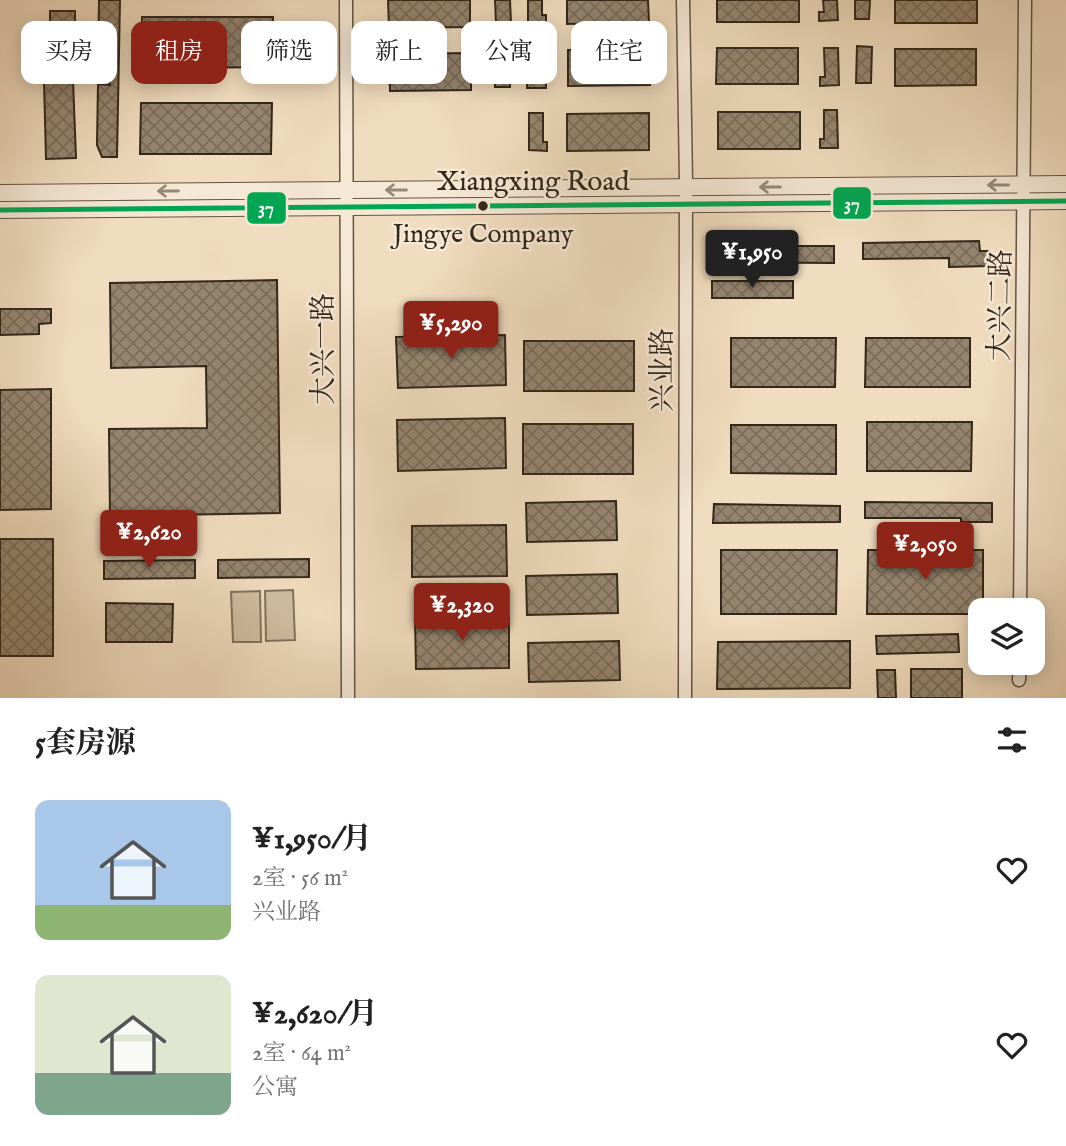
<!DOCTYPE html>
<html lang="zh">
<meta charset="utf-8">
<style>
body{margin:0;font-family:"IM FELL English","Noto Serif SC",serif;background:#f6f6f6;color:#222;height:100vh;display:flex;flex-direction:column;font-size:26px;white-space:nowrap}
*{box-sizing:border-box;margin:0}
p{font-size:23px;color:#767676}
.icon{flex:none;width:38px;height:38px;fill:none;stroke:currentColor;stroke-width:2;stroke-linecap:round;stroke-linejoin:round}
.map{position:relative;height:698px;overflow:hidden}
.sheet{display:flex;flex-direction:column;background:#fff;flex:1}
.sheet>*{flex:none}
.banner{position:absolute;left:21px;top:21px;width:700px;height:63px;display:flex;gap:14px}
.controls{position:absolute;left:968px;top:598px;display:grid;gap:14px}
.controls a{display:grid;place-items:center;width:77px;height:77px;border-radius:14px;background:#fff;box-shadow:0 4px 18px #0003;font-size:35px}
.price{position:absolute;translate:-50% -60px;padding:0 16px;border-radius:7px;background:#8f2418;color:#fff;font-size:23px;line-height:46px;filter:drop-shadow(0 2px 4px #0008)}
.price::after{content:'';position:absolute;left:50%;top:42px;width:21px;height:16px;margin-left:-10px;background:inherit;clip-path:polygon(0 0,100% 0,50% 100%)}
.price.on{background:#222;color:#fff}
ul{padding:0;list-style:none}
li{display:flex;align-items:center;gap:21px;height:175px;padding:0 35px}
li span{display:grid;place-items:center;flex:none;width:196px;height:140px;border-radius:14px;color:#555}
li>.icon{margin-inline-start:auto}
span .icon{width:84px;height:84px;fill:#fffc;stroke-width:1}
li b{font-size:30px}
h2{display:flex;justify-content:space-between;align-items:center;height:84px;padding:0 35px;font-size:30px}
.pill{padding:0 24px;border-radius:14px;background:#fff;box-shadow:0 4px 18px #0003;font-size:24px;line-height:63px}
.pill.on{background:#8f2418;color:#fff}
.map>svg:first-child{display:block}
.green{fill:#d0bda2;stroke:#82725e;stroke-width:2}
.building{fill:url(#building-cross-hatch);stroke:#332719;stroke-width:2}
.lines{fill:none;stroke-linecap:round;stroke-linejoin:round}
.minor-casing{stroke:#625442;stroke-width:15}
.tertiary-casing{stroke:#625442;stroke-width:18}
.minor{stroke:#f5e8d5;stroke-width:12}
.tertiary{stroke:#f5e8d5;stroke-width:16}
.bus-1-casing{stroke:#f5e8d5;stroke-width:10}
.bus-1{stroke:#00a651;stroke-width:5}
.oneway{stroke:#948877}
.bus-dot{fill:#332719;stroke:#f5e8d5;stroke-width:2.5}
.labels{text-anchor:middle;stroke-width:5;stroke-linejoin:round;paint-order:stroke}
.bus-label{font-size:26px;fill:#332719;stroke:#f5e8d5}
.street-label{font-size:28px;fill:#332719;stroke:#f5e8d5}
.line-badge{stroke:#f5e8d5;stroke-width:2.5}
.badge-label{font-size:19px;text-anchor:middle;font-weight:bold;fill:#fff}
</style>
<div class="map">
<svg width="1066" height="698" viewBox="0 0 1066 698">
<defs>
<pattern id="building-cross-hatch" width="8" height="8" patternUnits="userSpaceOnUse" patternTransform="scale(1.75)"><rect width="8" height="8" fill="#95856f"/><path d="M0 0l8 8M0 8l8-8" fill="none" stroke="#7a6d5a"/></pattern>
</defs>
<rect width="100%" height="100%" fill="#f0dcbe"/>
<filter id="stains"><feTurbulence type="fractalNoise" baseFrequency=".00286" numOctaves="4"/><feColorMatrix values="0 0 0 0 .2 0 0 0 0 .09 0 0 0 0 .02 0 0 0 .5 -.17"/></filter>
<radialGradient id="worn" r=".72"><stop offset=".6" stop-color="#630" stop-opacity="0"/><stop offset="1" stop-color="#630" stop-opacity=".3"/></radialGradient>
<path class="green" d="M 293,590 L 295,640 L 266,641 L 265,591 Z
M 260,591 L 261,642 L 233,642 L 231,592 Z"/>
<path class="building" d="M 99,0 L 120,0 L 117,157 L 102,157 L 97,145 L 98,84 L 110,85 L 98,58 Z
M 388,0 L 470,0 L 470,27 L 389,28 Z
M 495,0 L 510,0 L 511,23 L 496,23 Z
M 528,0 L 542,0 L 542,15 L 546,15 L 546,24 L 528,23 Z
M 567,0 L 648,0 L 649,22 L 567,24 Z
M 717,0 L 799,0 L 799,22 L 717,22 Z
M 823,0 L 837,0 L 838,20 L 819,21 L 819,12 L 824,12 Z
M 855,0 L 870,0 L 869,19 L 855,19 Z
M 895,0 L 977,0 L 977,23 L 895,23 Z
M 50,11 L 75,11 L 75,45 L 50,45 Z
M 142,17 L 273,17 L 273,67 L 142,68 Z
M 857,46 L 872,47 L 871,83 L 856,83 Z
M 649,48 L 650,85 L 568,86 L 568,50 Z
M 717,48 L 798,48 L 798,84 L 716,84 Z
M 824,48 L 838,48 L 839,85 L 820,86 L 820,77 L 825,77 Z
M 895,49 L 976,49 L 976,85 L 895,86 Z
M 494,50 L 509,50 L 510,87 L 495,87 Z
M 528,51 L 541,51 L 541,80 L 546,80 L 546,88 L 527,88 Z
M 471,53 L 471,90 L 390,91 L 389,54 Z
M 73,80 L 76,158 L 46,159 L 44,81 Z
M 141,103 L 272,103 L 271,154 L 140,154 Z
M 824,110 L 837,110 L 838,148 L 820,148 L 820,139 L 824,139 Z
M 718,112 L 800,112 L 800,149 L 718,149 Z
M 529,113 L 543,113 L 543,142 L 547,142 L 547,151 L 529,150 Z
M 649,113 L 649,150 L 567,151 L 567,114 Z
M 979,241 L 980,251 L 990,251 L 990,266 L 949,267 L 949,258 L 863,259 L 863,243 Z
M 712,246 L 834,246 L 834,263 L 712,262 Z
M 277,280 L 280,513 L 110,516 L 109,429 L 207,428 L 206,366 L 111,368 L 110,283 Z
M 712,281 L 793,281 L 793,298 L 712,298 Z
M 0,309 L 51,309 L 51,323 L 39,324 L 39,334 L 0,335 Z
M 505,335 L 506,385 L 398,388 L 396,337 Z
M 731,338 L 836,338 L 835,387 L 731,387 Z
M 866,338 L 970,338 L 970,387 L 865,387 Z
M 524,341 L 634,341 L 634,391 L 524,391 Z
M 51,389 L 51,509 L 0,510 L 0,390 Z
M 505,418 L 506,468 L 398,471 L 397,420 Z
M 867,422 L 972,422 L 971,471 L 867,471 Z
M 523,424 L 633,424 L 633,474 L 523,474 Z
M 731,425 L 836,425 L 836,474 L 731,473 Z
M 616,501 L 617,540 L 527,542 L 526,503 Z
M 865,502 L 992,503 L 992,522 L 961,522 L 961,518 L 865,518 Z
M 714,504 L 840,506 L 840,522 L 713,523 Z
M 506,525 L 507,576 L 412,577 L 412,526 Z
M 0,539 L 53,539 L 53,656 L 0,656 Z
M 721,550 L 837,550 L 836,614 L 721,614 Z
M 868,550 L 983,550 L 983,611 L 980,614 L 867,614 Z
M 309,559 L 309,577 L 218,578 L 218,560 Z
M 195,560 L 195,578 L 104,579 L 104,561 Z
M 617,574 L 618,613 L 527,615 L 526,576 Z
M 106,603 L 173,604 L 172,642 L 106,642 Z
M 509,618 L 509,668 L 416,669 L 415,619 Z
M 958,634 L 959,652 L 877,654 L 876,636 Z
M 619,641 L 620,680 L 529,682 L 528,643 Z
M 850,641 L 850,688 L 717,689 L 718,642 Z
M 911,669 L 962,669 L 962,698 L 911,698 Z
M 877,670 L 895,670 L 896,698 L 878,698 Z"/>
<g class="lines">
<g class="minor-casing">
<path id="minor" d="M 346,0 L 348,698
M 683,0 L 686,182 L 685,698
M 1020,611 L 1025,0
M 1019,680 L 1020,663"/>
</g>
<g class="tertiary-casing">
<path id="tertiary" d="M 0,193 L 1066,184
M 0,210 L 1066,201"/>
</g>
<use href="#minor" class="minor"/>
<use href="#tertiary" class="tertiary"/>
<g class="bus-1-casing">
<path id="bus-1" d="M 0,210 L 1066,201"/>
</g>
<use href="#bus-1" class="bus-1"/>
</g>
<defs><path id="oneway-shaft" d="M-6 0H5M1.5-3L5.5 0L1.5 3" fill="none" stroke-width="1.6" stroke-linecap="round" stroke-linejoin="round" transform="scale(1.75)"/></defs>
<g class="oneway">
<use href="#oneway-shaft" transform="translate(998 185) rotate(180)"/>
<use href="#oneway-shaft" transform="translate(770 187) rotate(180)"/>
<use href="#oneway-shaft" transform="translate(396 190) rotate(180)"/>
<use href="#oneway-shaft" transform="translate(168 191) rotate(180)"/>
</g>
<circle class="bus-dot" cx="483" cy="206" r="6"/>
<g class="labels">
<g class="bus-label">
<text x="483" y="242">Jingye Company</text>
</g>
<g class="street-label">
<text x="533" y="190">Xiangxing Road</text>
<text transform="translate(999 305) rotate(-89)" y="10">大兴二路</text>
<text transform="translate(322 349) rotate(-90)" y="10">大兴一路</text>
<text transform="translate(661 370) rotate(-90)" y="10">兴业路</text>
</g>
</g>
<g class="line-badge">
<rect x="832" y="186" width="40" height="34" rx="7" fill="#00a651"/>
<rect x="246" y="191" width="41" height="34" rx="7" fill="#00a651"/>
</g>
<g class="badge-label">
<text x="852" y="210">37</text>
<text x="266" y="214">37</text>
</g>
<rect width="100%" height="100%" filter="url(#stains)"/>
<rect width="100%" height="100%" fill="url(#worn)"/>
</svg>
<div class="controls">
<a><svg class="icon" aria-label="layers" viewBox="0 0 24 24"><path d="M12 4l9 5-9 5-9-5zM3 14l9 5 9-5"/></svg></a>
</div>
<b class="price on" style="left:752px;top:290px">¥1,950</b>
<b class="price" style="left:451px;top:361px">¥5,290</b>
<b class="price" style="left:149px;top:570px">¥2,620</b>
<b class="price" style="left:925px;top:582px">¥2,050</b>
<b class="price" style="left:462px;top:643px">¥2,320</b>
<div class="banner">
<a class="pill">买房</a>
<a class="pill on">租房</a>
<a class="pill">筛选</a>
<a class="pill">新上</a>
<a class="pill">公寓</a>
<a class="pill">住宅</a>
</div>
</div>
<section class="sheet">
<h2>5套房源<svg class="icon" aria-label="filters" viewBox="0 0 24 24"><path d="M4 7h16M4 17h16"/><circle cx="9" cy="7" r="2"/><circle cx="15" cy="17" r="2"/></svg></h2>
<ul>
<li><span style="background:linear-gradient(#a9c7e8 75%,#8fb573 0)"><svg class="icon" aria-label="home" viewBox="0 0 24 24"><path d="M3 11l9-7 9 7M6 9v11h12V9"/></svg></span><div><b>¥1,950/月</b><p>2室 · 56 m²</p><p>兴业路</p></div><svg class="icon" aria-label="heart" viewBox="0 0 24 24"><path d="M12 20l-8-8c-3-5 5-10 8-4 3-6 11-1 8 4z"/></svg></li>
<li><span style="background:linear-gradient(#dfe7d0 70%,#7fa58c 0)"><svg class="icon" aria-label="home" viewBox="0 0 24 24"><path d="M3 11l9-7 9 7M6 9v11h12V9"/></svg></span><div><b>¥2,620/月</b><p>2室 · 64 m²</p><p>公寓</p></div><svg class="icon" aria-label="heart" viewBox="0 0 24 24"><path d="M12 20l-8-8c-3-5 5-10 8-4 3-6 11-1 8 4z"/></svg></li>
</ul>
</section>
